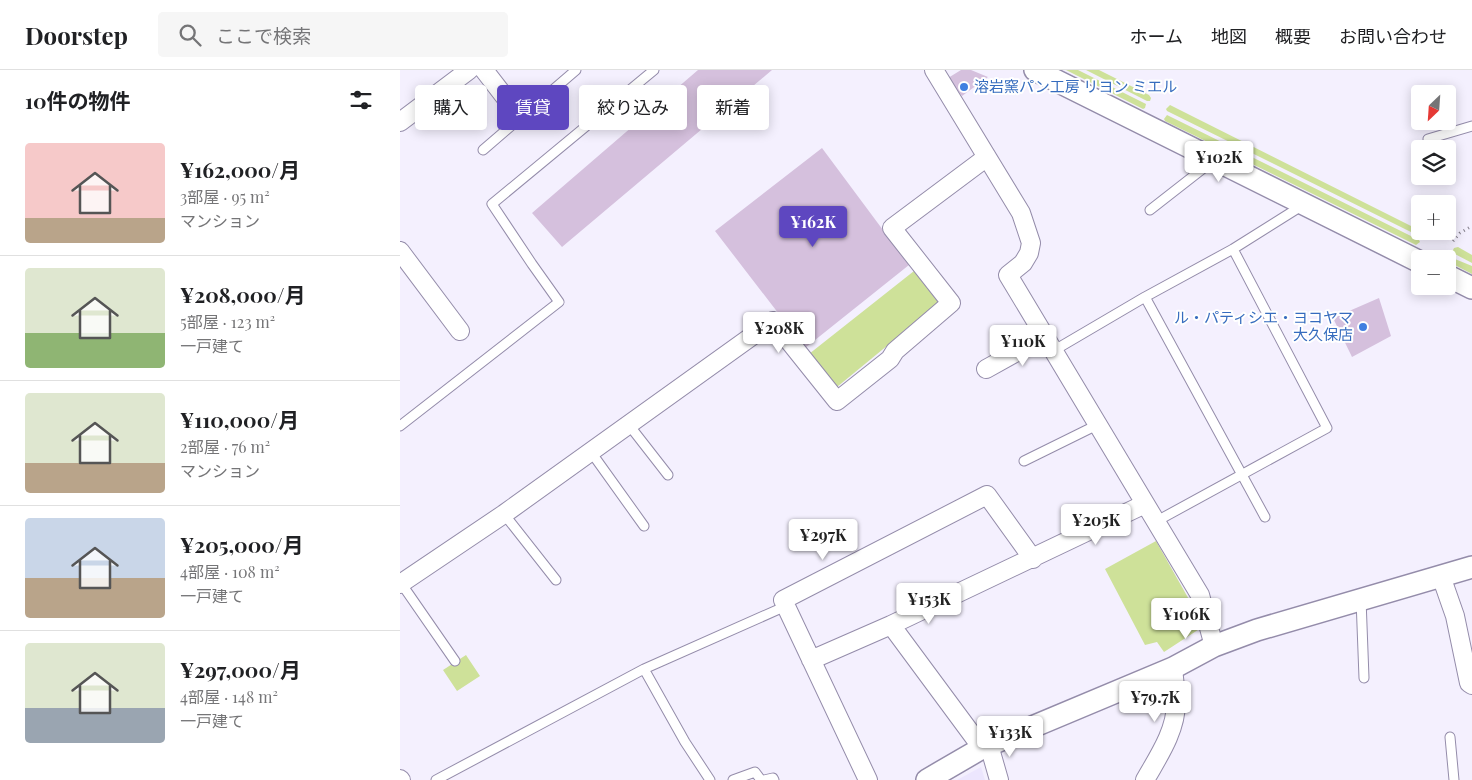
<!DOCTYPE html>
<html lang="ja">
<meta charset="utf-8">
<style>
body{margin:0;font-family:"Playfair Display","Noto Sans JP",serif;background:#f6f6f6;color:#202124;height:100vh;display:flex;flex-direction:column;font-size:19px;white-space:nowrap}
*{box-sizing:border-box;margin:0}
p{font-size:16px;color:#757577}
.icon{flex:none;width:28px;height:28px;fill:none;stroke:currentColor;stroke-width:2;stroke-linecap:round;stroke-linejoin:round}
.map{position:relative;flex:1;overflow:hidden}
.panel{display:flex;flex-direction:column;background:#fff;width:400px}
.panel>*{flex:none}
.guide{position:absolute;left:15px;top:15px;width:475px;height:45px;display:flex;gap:10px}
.needle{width:32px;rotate:205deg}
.controls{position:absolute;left:1011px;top:15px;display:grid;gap:10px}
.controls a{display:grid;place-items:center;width:45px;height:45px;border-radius:5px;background:#fff;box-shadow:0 2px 12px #0003;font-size:25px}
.price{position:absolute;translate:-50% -42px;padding:0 11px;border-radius:5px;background:#fff;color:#222;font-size:16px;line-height:32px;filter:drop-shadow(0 1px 2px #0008)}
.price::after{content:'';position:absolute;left:50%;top:30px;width:15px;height:11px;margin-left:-8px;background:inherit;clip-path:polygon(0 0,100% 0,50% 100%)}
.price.on{background:#5e47c0;color:#fff}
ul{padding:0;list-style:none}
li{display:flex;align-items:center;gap:15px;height:125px;padding:0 25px}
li+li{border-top:1px solid #e0e0e0}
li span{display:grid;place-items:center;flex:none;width:140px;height:100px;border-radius:5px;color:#555}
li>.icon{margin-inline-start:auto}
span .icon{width:60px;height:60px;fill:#fffc;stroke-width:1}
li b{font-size:21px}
h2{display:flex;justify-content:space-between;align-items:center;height:60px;padding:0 25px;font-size:21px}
.pill{padding:0 18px;border-radius:5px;background:#fff;box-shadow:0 2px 12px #0003;font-size:18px;line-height:45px}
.pill.on{background:#5e47c0;color:#fff}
header{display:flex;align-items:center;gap:30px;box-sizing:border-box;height:70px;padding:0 25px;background:#fff;border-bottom:1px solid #e0e0e0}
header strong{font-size:24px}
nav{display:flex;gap:28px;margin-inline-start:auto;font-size:18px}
.search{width:350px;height:45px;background:#f6f6f6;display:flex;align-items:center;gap:12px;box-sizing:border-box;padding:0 18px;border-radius:5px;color:#757577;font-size:19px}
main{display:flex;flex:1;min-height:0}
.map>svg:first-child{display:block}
.built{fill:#ece6fe}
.green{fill:#cee199}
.building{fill:#d5c0dd}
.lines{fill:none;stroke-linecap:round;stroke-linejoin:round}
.service-casing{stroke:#948caa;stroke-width:11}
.minor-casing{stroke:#948caa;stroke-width:20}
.tertiary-casing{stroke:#948caa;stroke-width:24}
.path{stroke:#817d89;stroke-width:3;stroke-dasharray:1 4;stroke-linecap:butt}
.service{stroke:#fff;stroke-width:9}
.minor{stroke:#fff;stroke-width:18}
.tertiary{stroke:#fff;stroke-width:21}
.shop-dot{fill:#3f7fe0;stroke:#fff;stroke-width:2}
.labels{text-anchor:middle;stroke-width:4;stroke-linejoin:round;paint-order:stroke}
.shop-label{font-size:15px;fill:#366cbe;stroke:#fff;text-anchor:start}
</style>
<header>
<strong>Doorstep</strong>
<div class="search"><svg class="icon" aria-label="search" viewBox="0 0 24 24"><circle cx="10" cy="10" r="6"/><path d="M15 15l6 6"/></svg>ここで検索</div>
<nav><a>ホーム</a><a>地図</a><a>概要</a><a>お問い合わせ</a></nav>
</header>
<main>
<section class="panel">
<h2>10件の物件<svg class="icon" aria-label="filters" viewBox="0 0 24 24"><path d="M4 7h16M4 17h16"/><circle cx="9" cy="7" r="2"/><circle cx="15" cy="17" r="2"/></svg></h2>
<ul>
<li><span style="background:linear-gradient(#f6c9c9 75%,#b9a48a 0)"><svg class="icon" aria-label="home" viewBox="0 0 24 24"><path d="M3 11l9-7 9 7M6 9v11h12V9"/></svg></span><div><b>¥162,000/月</b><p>3部屋 · 95 m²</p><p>マンション</p></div></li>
<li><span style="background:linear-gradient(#dfe7d0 65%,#8fb573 0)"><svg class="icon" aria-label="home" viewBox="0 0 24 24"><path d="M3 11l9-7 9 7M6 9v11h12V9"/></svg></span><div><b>¥208,000/月</b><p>5部屋 · 123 m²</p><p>一戸建て</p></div></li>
<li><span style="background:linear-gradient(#dfe7d0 70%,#b9a48a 0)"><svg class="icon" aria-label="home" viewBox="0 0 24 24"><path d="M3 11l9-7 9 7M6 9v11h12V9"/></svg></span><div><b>¥110,000/月</b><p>2部屋 · 76 m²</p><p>マンション</p></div></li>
<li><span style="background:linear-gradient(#c9d6e8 60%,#b9a48a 0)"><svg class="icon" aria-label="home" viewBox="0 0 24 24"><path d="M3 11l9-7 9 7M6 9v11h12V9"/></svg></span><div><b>¥205,000/月</b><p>4部屋 · 108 m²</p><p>一戸建て</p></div></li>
<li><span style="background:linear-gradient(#dfe7d0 65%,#9aa5b1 0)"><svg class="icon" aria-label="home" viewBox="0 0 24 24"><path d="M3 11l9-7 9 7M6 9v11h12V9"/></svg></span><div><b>¥297,000/月</b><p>4部屋 · 148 m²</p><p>一戸建て</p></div></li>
</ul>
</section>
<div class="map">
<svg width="1072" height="710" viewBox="0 0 1072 710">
<rect width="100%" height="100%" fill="#f4f0fe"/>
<path class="built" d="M 581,697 L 585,710 L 557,710 Z"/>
<path class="green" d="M 666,0 L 678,0 L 746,34 L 745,38 L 743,39 Z
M 686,0 L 699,0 L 749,25 L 751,28 L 750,31 L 747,31 Z
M 770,35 L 1023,162 L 1023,166 L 1021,167 L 767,41 L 766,39 Z
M 767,45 L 1019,170 L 1020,172 L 1016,175 L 765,51 L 764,49 Z
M 1058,177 L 1072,185 L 1072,193 L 1053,183 L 1052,182 L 1054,178 Z
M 1050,187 L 1072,196 L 1072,204 L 1051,193 L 1049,191 Z
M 514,201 L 539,233 L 437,317 L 409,284 Z
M 756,471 L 804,556 L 764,582 L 757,572 L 745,575 L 705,499 Z
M 66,585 L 80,606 L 57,621 L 43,600 Z"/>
<path class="building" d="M 298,0 L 372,0 L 162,177 L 132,143 Z
M 561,0 L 571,0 L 588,7 L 562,26 L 548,8 Z
M 422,78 L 509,195 L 405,278 L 315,161 Z
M 979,228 L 991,266 L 952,287 L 933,248 Z"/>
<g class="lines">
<g class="service-casing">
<path id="service" d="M 1028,69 L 1072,56
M 83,80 L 176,0
M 750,140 L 814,90
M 745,227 L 865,447
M 653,281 L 745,227 L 833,179 L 903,135
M 229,355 L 268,405
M 0,356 L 159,232 L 132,194 L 92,134 L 254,0
M 191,382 L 244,456
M 624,391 L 697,355
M 104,444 L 156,510
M 755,452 L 927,358 L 833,179
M 1,513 L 55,591
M 961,529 L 964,608
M 244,599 L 285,672 L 310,710
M 1050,667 L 1054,710
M 36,710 L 244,599 L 386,536
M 333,710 L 355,702 L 361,710
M 364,710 L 373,708 L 374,710"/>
</g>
<g class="minor-casing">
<path id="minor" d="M 84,0 L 121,48
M 534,0 L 621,143 L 631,173 L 629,183 L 623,193 L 608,205 L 800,525 L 814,576
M 0,52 L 69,0
M 0,181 L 60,261
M 586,299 L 644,267
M 1041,506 L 1055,546 L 1069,613 L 1072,615
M 0,514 L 104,444 L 373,251 L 437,331 L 490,289 L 495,281 L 551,233 L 492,158 L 587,87
M 491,555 L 582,678
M 411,590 L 491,555 L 745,434
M 589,675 L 599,710
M 0,709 L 1,710
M 468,710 L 383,530 L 587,425 L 633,489
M 745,710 C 758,687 776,661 776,633 C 776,622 774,609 773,598"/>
</g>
<g class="tertiary-casing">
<path id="tertiary" d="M 635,0 L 1020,192
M 1048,206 L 1072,218
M 527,710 L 582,678 L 773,598 L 814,576 L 857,560 L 1072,497"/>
</g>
<path class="path" d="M 1053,171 L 1060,163 L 1072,156"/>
<use href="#service" class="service"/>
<use href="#minor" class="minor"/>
<use href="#tertiary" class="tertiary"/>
</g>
<g class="shop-dot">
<circle cx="564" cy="17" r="5"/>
<circle cx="963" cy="257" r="5"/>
</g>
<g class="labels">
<g class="shop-label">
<text x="574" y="22">溶岩窯パン工房 リヨン ミエル</text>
<text x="953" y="253" text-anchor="end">ル・パティシエ・ヨコヤマ<tspan x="953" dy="17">大久保店</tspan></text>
</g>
</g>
</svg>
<div class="controls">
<a><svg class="needle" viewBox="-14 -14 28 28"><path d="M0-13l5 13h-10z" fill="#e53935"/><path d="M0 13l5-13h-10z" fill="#757577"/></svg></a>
<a><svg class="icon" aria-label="layers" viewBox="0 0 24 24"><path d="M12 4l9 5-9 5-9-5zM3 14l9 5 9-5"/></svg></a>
<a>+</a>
<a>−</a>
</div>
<b class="price" style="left:819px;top:113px">¥102K</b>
<b class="price on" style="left:413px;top:178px">¥162K</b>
<b class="price" style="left:379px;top:284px">¥208K</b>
<b class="price" style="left:623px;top:297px">¥110K</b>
<b class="price" style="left:696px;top:476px">¥205K</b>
<b class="price" style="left:423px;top:491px">¥297K</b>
<b class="price" style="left:529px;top:555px">¥153K</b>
<b class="price" style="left:786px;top:570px">¥106K</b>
<b class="price" style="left:755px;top:653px">¥79.7K</b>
<b class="price" style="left:610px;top:688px">¥133K</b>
<div class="guide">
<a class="pill">購入</a>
<a class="pill on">賃貸</a>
<a class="pill">絞り込み</a>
<a class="pill">新着</a>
</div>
</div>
</main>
